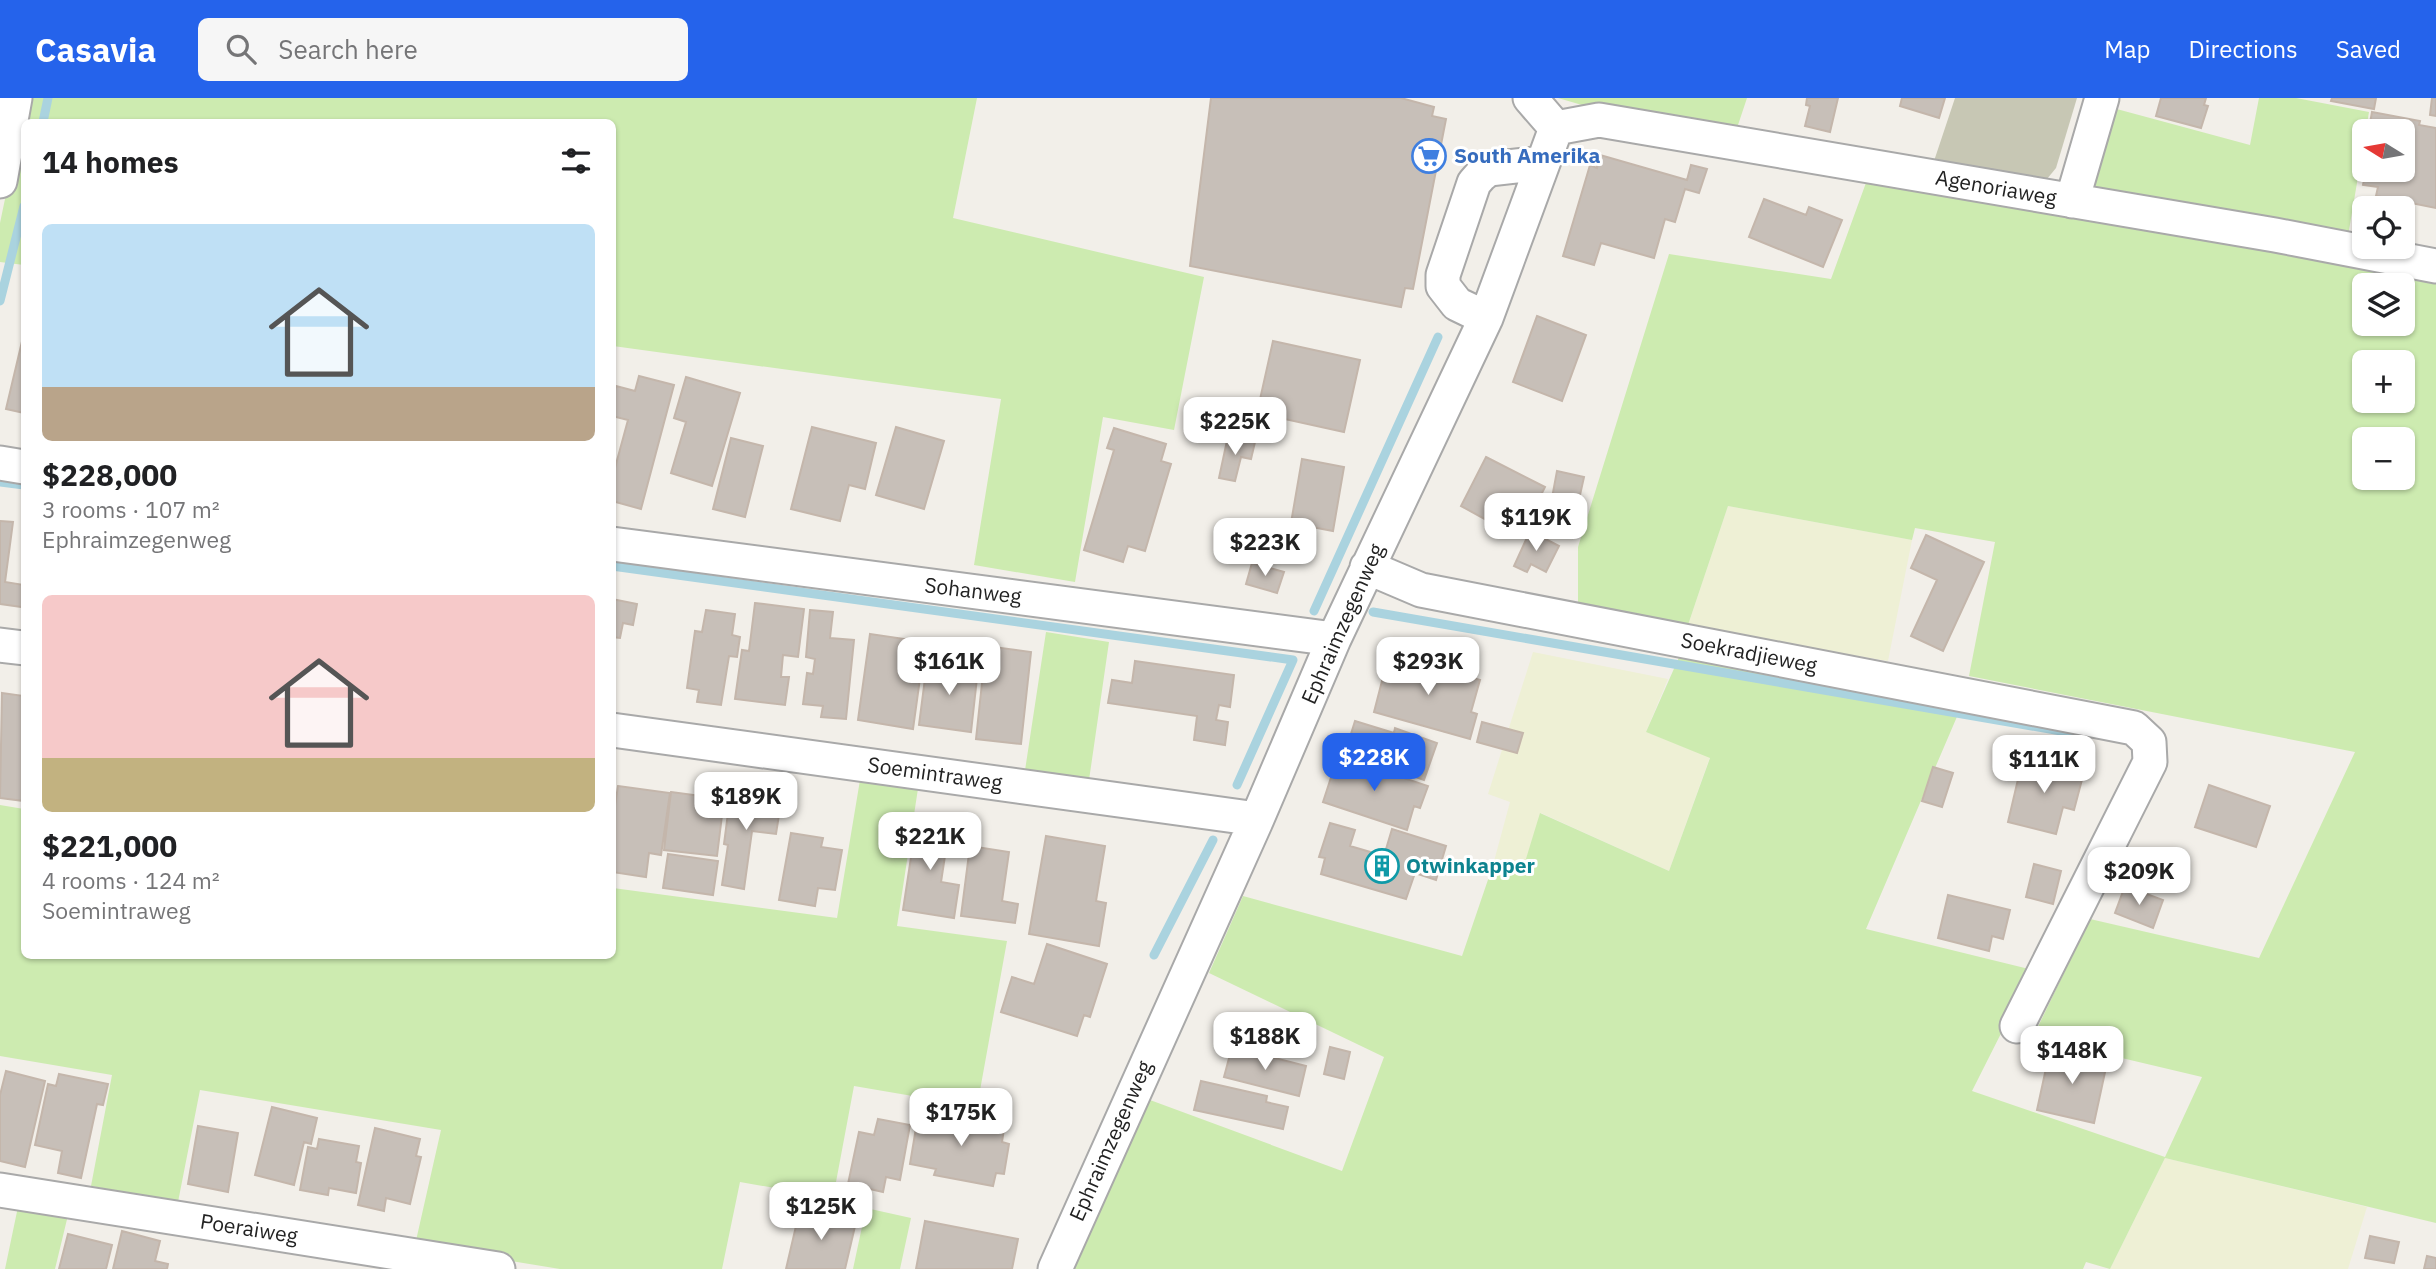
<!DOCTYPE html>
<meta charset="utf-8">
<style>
body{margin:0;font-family:"IBM Plex Sans",sans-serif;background:#f6f6f6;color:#202124;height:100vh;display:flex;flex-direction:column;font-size:26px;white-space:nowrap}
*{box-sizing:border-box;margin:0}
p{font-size:23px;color:#757577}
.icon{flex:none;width:38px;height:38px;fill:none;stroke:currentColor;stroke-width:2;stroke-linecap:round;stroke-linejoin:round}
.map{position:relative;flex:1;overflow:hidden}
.details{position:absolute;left:21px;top:21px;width:595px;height:840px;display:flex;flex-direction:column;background:#fff;border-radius:10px;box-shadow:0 2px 5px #0004}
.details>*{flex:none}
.needle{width:46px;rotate:281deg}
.controls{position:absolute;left:2352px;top:21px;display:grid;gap:14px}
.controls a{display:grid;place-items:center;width:63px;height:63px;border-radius:10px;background:#fff;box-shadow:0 2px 5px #0004;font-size:35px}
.price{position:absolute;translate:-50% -60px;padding:0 16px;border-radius:14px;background:#fff;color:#222;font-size:23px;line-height:46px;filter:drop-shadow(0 2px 4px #0008)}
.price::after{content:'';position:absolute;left:50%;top:42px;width:21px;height:16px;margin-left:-10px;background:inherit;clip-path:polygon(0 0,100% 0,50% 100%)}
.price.selected{background:#2563eb;color:#fff}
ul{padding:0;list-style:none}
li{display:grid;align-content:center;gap:14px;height:371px;padding:0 21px}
li span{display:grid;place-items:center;height:217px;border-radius:10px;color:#555}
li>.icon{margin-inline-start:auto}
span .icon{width:126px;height:126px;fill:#fffc;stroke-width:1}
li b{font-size:30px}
h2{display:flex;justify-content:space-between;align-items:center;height:84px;padding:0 21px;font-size:30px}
header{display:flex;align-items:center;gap:42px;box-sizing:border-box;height:98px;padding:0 35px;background:#2563eb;color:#fff}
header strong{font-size:33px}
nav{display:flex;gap:38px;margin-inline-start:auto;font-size:24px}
.search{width:490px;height:63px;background:#f6f6f6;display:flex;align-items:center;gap:18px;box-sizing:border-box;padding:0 24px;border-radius:10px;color:#757577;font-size:26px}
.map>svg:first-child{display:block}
.construction{fill:#c7c7b4}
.farmland{fill:#eef0d5}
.grass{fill:#cdebb0;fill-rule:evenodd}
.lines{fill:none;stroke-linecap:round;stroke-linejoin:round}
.stream{stroke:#aad3df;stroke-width:9}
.building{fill:#c7bfb8;stroke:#c4b6ab;stroke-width:2}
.minor-casing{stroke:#a9a9a9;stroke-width:37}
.minor{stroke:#fff;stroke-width:33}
.labels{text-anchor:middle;stroke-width:6;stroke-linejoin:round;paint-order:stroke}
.shop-label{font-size:21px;font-weight:bold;fill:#366cbe;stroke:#fff;text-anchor:start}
.street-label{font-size:21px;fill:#222;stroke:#fff}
.culture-label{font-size:21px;font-weight:bold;fill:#0d838f;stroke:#fff;text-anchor:start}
</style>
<header>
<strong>Casavia</strong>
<div class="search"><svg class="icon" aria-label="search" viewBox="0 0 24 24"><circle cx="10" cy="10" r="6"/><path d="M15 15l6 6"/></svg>Search here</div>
<nav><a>Map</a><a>Directions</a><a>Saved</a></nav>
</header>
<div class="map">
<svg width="2436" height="1171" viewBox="0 0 2436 1171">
<rect width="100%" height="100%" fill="#f2efe9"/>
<path class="construction" d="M 1955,0 L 2077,0 L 2056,70 L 2047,81 L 2034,81 L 1933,66 Z"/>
<path class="farmland" d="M 1728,408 L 1912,442 L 1888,563 L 1687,530 Z
M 1533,554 L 1668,581 L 1646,634 L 1710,659 L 1669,773 L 1541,715 L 1521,777 L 1493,767 L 1510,704 L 1488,696 Z
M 2165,1060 L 2367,1109 L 2348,1171 L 2110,1171 Z"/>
<path class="grass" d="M 26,0 L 977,0 L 953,120 L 1204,179 L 1174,332 L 1103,319 L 1075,484 L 974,467 L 1001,301 L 613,248 L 612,24 L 24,24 L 24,167 L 0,164 L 0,125 Z
M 1558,0 L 1747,0 L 1735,36 L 1582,7 Z
M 2259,0 L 2296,0 L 2369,14 L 2348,138 L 2095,93 L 2090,87 L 2113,10 L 2250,47 Z
M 1867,82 L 2436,181 L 2436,1125 L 2165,1060 L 2110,1171 L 2086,1164 L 2083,1171 L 1073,1171 L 1150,1002 L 1342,1073 L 1384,959 L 1209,875 L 1243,798 L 1462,858 L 1493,767 L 1521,777 L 1540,715 L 1669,773 L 1710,660 L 1646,634 L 1684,548 L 1965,600 L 1866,831 L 2033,872 L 1972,993 L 2165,1059 L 2202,979 L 2033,939 L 2090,821 L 2259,860 L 2355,654 L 1969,578 L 1995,444 L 1915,430 L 1912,442 L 1728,408 L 1687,530 L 1578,510 L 1578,449 L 1669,156 L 1831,181 ZM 2364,187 L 2403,187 L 2403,226 L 2364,226 ZM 2364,264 L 2403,264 L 2403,303 L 2364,303 ZM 2364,341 L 2403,341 L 2403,380 L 2364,380 Z
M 1046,534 L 1109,544 L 1088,689 L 1024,679 Z
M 861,676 L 919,684 L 897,828 L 1007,843 L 977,1009 L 854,988 L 833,1100 L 740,1084 L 722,1171 L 560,1171 L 415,1147 L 441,1032 L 200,992 L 178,1104 L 91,1088 L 112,977 L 0,958 L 0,707 L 24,711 L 24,858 L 612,858 L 613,790 L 837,820 Z
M 19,1104 L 69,1113 L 55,1171 L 5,1171 Z
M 866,1110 L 911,1120 L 900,1171 L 853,1171 Z"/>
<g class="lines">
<path class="stream" d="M 43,24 L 48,0
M 0,203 L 24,108
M 0,384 L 24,387
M 612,468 L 1293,562 L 1237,687
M 1314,513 L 1438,239
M 1373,514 L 2084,637
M 1154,857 L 1213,742"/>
</g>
<path class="building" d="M 1211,0 L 1401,0 L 1434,9 L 1432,18 L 1446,21 L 1413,191 L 1405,190 L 1401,209 L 1190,168 Z
M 1807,0 L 1838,0 L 1830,34 L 1805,28 L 1810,8 L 1806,7 Z
M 1902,0 L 1945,0 L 1939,20 L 1900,8 Z
M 2161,0 L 2206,0 L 2204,7 L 2208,8 L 2201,30 L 2156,18 Z
M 2332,0 L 2376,0 L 2374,11 L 2331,3 Z
M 2432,0 L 2436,0 L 2436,18 L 2430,17 Z
M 2372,14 L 2420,23 L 2419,27 L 2436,30 L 2436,110 L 2376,98 L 2378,89 L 2363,87 L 2366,72 L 2403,72 L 2403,33 L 2369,31 Z
M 1600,57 L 1687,82 L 1691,67 L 1707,71 L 1699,95 L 1685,91 L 1675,124 L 1665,121 L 1654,160 L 1601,145 L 1594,167 L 1563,158 L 1590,67 L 1597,70 Z
M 1764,101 L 1806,117 L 1809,109 L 1842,122 L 1823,169 L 1749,139 Z
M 1537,218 L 1586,237 L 1562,303 L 1513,284 Z
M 24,235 L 24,315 L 6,311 Z
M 1273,243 L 1360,262 L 1344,334 L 1257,315 Z
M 639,278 L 674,287 L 641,411 L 612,403 L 612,381 L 628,322 L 612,318 L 612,303 L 616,288 L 635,293 Z
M 686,279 L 740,295 L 712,388 L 671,375 L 686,324 L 674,320 Z
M 812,329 L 876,345 L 865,391 L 849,387 L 840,423 L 791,411 Z
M 896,329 L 944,343 L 924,411 L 876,397 Z
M 1114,330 L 1166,346 L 1161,363 L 1171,366 L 1145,453 L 1128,448 L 1123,464 L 1084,452 L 1114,352 L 1107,350 Z
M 1228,338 L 1255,344 L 1251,361 L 1241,359 L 1235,383 L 1219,380 Z
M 731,340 L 763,348 L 745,419 L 713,411 Z
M 1486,359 L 1545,389 L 1525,429 L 1497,414 L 1492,425 L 1461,408 Z
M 1302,361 L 1344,369 L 1333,433 L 1291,425 Z
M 1557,373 L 1584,379 L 1578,406 L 1552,400 Z
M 1544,403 L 1580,411 L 1572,440 L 1537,431 Z
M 0,423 L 13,424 L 5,484 L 24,487 L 22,509 L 0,506 Z
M 1530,433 L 1559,448 L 1546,474 L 1531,466 L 1527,474 L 1514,468 Z
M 1926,437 L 1984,464 L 1943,553 L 1911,538 L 1937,482 L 1911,470 Z
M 1252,465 L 1284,474 L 1277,495 L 1246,486 Z
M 612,501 L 637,506 L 633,527 L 623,525 L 620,540 L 612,539 Z
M 755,505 L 804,511 L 798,559 L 783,557 L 781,579 L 789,579 L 785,607 L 735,601 L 742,552 L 749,553 Z
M 706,512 L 735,516 L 732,537 L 740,539 L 737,559 L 729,558 L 721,607 L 697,604 L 699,592 L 687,590 L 695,533 L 702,534 Z
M 810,512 L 833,514 L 830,540 L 854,542 L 846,621 L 821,619 L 823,608 L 803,606 L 807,575 L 813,576 L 815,561 L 806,559 Z
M 870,536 L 925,544 L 913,631 L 858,622 Z
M 986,548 L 1031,554 L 1021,646 L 976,641 Z
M 1389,556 L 1480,582 L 1471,614 L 1477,616 L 1470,641 L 1374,614 Z
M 1135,563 L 1234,577 L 1230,609 L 1219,607 L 1216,622 L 1228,624 L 1225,647 L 1194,642 L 1197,618 L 1108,605 L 1112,582 L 1132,585 Z
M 927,565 L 978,571 L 971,634 L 919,627 Z
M 2,595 L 24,598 L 24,703 L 0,700 Z
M 1355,623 L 1394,635 L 1395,630 L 1437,645 L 1424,682 L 1345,655 Z
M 1482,624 L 1523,635 L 1517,655 L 1477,644 Z
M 1338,658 L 1428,688 L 1420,710 L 1414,708 L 1407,732 L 1323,704 Z
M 2023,660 L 2084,674 L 2074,712 L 2063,709 L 2056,736 L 2008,724 Z
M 1933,669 L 1953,675 L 1942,709 L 1922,703 Z
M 2209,687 L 2270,708 L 2256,749 L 2195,729 Z
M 618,688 L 670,695 L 661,757 L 649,755 L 646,779 L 612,774 L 612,727 Z
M 731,692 L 757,696 L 757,701 L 781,704 L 776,736 L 752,733 L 744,791 L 722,787 L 728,747 L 724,746 Z
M 671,694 L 724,701 L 717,758 L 664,752 Z
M 917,720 L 950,725 L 941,784 L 959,787 L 954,820 L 903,812 Z
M 1330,725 L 1355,732 L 1350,748 L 1384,758 L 1392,731 L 1446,748 L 1436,782 L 1415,775 L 1406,801 L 1321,776 L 1325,760 L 1319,759 Z
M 791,735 L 823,740 L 821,749 L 842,752 L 835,792 L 818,790 L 815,808 L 779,802 Z
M 1046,738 L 1105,748 L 1096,803 L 1106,805 L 1099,848 L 1029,836 Z
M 970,748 L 1009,754 L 1002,803 L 1018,806 L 1015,825 L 961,818 Z
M 668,756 L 718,763 L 713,797 L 663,790 Z
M 2034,766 L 2061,773 L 2053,806 L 2026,799 Z
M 2125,788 L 2163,802 L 2153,830 L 2115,815 Z
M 1948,797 L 2010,812 L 2003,841 L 1992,838 L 1989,853 L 1938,840 Z
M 1047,846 L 1107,866 L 1090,919 L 1084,917 L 1077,938 L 1001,914 L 1012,879 L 1034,886 Z
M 1232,949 L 1306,968 L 1299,998 L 1224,979 Z
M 1330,949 L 1350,954 L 1344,981 L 1324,976 Z
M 2050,952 L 2107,965 L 2094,1025 L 2037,1012 Z
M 6,973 L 45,983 L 25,1069 L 0,1063 L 0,997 Z
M 59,976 L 108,986 L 103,1007 L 97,1006 L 81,1080 L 58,1075 L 62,1053 L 35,1047 L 48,986 L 56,988 Z
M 1201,983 L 1267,998 L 1266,1004 L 1288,1009 L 1283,1031 L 1194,1012 Z
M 272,1009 L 317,1020 L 311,1046 L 304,1044 L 294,1087 L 255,1077 Z
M 947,1014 L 1005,1024 L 1002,1044 L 1009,1046 L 1004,1076 L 996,1075 L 993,1088 L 934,1077 L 936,1071 L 910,1066 L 918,1018 L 946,1022 Z
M 878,1021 L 910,1027 L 900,1082 L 886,1079 L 883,1094 L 848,1086 L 859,1034 L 874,1037 Z
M 198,1028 L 238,1035 L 228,1094 L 188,1086 Z
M 375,1030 L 420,1041 L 416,1058 L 421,1059 L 410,1106 L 386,1100 L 384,1113 L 358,1107 Z
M 319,1041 L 359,1048 L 356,1064 L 361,1065 L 356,1095 L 329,1090 L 328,1097 L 300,1092 L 308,1049 L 317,1051 Z
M 800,1111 L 856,1124 L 845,1171 L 786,1171 Z
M 925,1123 L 1018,1141 L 1012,1171 L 916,1171 Z
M 122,1133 L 160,1143 L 155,1163 L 168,1166 L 167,1171 L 113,1171 Z
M 68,1136 L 112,1147 L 106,1171 L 59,1171 Z
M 2370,1138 L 2399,1144 L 2394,1165 L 2365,1160 Z
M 2427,1158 L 2436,1160 L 2436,1171 L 2424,1171 Z"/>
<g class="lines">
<g class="minor-casing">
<path id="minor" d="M 1556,30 L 1599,22 L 2275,137 L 2436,168
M 0,83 L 15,0
M 2072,103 L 2102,0
M 1486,220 L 1457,206 L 1443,188 L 1443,177 L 1474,85 L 1481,77 L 1489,71 L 1542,65
M 0,365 L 24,369
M 612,446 L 1334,541
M 1367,469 L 1421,492 L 2134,630 L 2149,644 L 2150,664 L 2017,928
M 0,547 L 24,550
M 612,632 L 1257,721
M 0,1092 L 498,1171
M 1055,1171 L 1257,721 L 1334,541 L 1486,220 L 1556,30 L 1530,0"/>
</g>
<use href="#minor" class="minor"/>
</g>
<defs>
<g id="supermarket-ring" transform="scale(1.75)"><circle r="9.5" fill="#fff" stroke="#3f7fe0" stroke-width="1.5"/><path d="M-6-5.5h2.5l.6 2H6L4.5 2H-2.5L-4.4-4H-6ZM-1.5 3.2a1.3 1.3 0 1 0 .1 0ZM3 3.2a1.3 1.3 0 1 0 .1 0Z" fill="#3f7fe0"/></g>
<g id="building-ring" transform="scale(1.75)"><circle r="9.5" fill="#fff" stroke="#0f9aa8" stroke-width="1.5"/><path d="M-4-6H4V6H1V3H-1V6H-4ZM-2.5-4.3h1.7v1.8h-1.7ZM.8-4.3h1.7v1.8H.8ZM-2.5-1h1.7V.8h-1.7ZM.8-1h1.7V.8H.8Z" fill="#0f9aa8"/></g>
</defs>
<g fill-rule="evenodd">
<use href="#supermarket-ring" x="1429" y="58"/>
<use href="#building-ring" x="1382" y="768"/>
</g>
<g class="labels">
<g class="shop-label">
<text x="1454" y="65">South Amerika</text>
</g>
<g class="street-label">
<text transform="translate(1996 90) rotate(10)" y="7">Agenoriaweg</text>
<text transform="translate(973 493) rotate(7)" y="7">Sohanweg</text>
<text transform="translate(1343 526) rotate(-66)" y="7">Ephraimzegenweg</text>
<text transform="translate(1749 555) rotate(11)" y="7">Soekradjieweg</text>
<text transform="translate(935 676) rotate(8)" y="7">Soemintraweg</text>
<text transform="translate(1111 1043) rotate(-66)" y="7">Ephraimzegenweg</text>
<text transform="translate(249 1131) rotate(9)" y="7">Poeraiweg</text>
</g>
<g class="culture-label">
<text x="1406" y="775">Otwinkapper</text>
</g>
</g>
</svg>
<div class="controls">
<a><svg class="needle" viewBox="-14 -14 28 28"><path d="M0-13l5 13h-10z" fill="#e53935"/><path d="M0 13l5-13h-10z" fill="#757577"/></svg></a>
<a><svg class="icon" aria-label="locate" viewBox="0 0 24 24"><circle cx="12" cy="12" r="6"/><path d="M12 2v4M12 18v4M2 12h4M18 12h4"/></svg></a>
<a><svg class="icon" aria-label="layers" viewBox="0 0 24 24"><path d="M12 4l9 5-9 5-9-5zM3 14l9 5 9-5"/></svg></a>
<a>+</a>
<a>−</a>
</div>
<b class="price" style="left:1235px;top:359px">$225K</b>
<b class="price" style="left:1536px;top:455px">$119K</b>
<b class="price" style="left:1265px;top:480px">$223K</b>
<b class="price" style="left:949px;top:599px">$161K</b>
<b class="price" style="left:1428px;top:599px">$293K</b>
<b class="price selected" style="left:1374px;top:695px">$228K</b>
<b class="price" style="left:2044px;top:697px">$111K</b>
<b class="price" style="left:746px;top:734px">$189K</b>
<b class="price" style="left:930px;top:774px">$221K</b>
<b class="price" style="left:2139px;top:809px">$209K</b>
<b class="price" style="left:1265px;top:974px">$188K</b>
<b class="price" style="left:2072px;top:988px">$148K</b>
<b class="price" style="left:961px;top:1050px">$175K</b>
<b class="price" style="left:821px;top:1144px">$125K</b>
<section class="details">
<h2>14 homes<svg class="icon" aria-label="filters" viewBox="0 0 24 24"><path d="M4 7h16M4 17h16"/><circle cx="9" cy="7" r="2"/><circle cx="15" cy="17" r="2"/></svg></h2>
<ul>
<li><span style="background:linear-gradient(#bfe0f5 75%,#b9a48a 0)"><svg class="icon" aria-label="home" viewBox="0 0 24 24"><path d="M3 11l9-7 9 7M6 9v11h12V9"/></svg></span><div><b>$228,000</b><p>3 rooms · 107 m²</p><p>Ephraimzegenweg</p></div></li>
<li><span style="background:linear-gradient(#f6c9c9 75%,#c2b280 0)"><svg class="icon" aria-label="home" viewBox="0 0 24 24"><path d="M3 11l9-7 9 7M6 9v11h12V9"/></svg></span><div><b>$221,000</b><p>4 rooms · 124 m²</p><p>Soemintraweg</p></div></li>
</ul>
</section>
</div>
